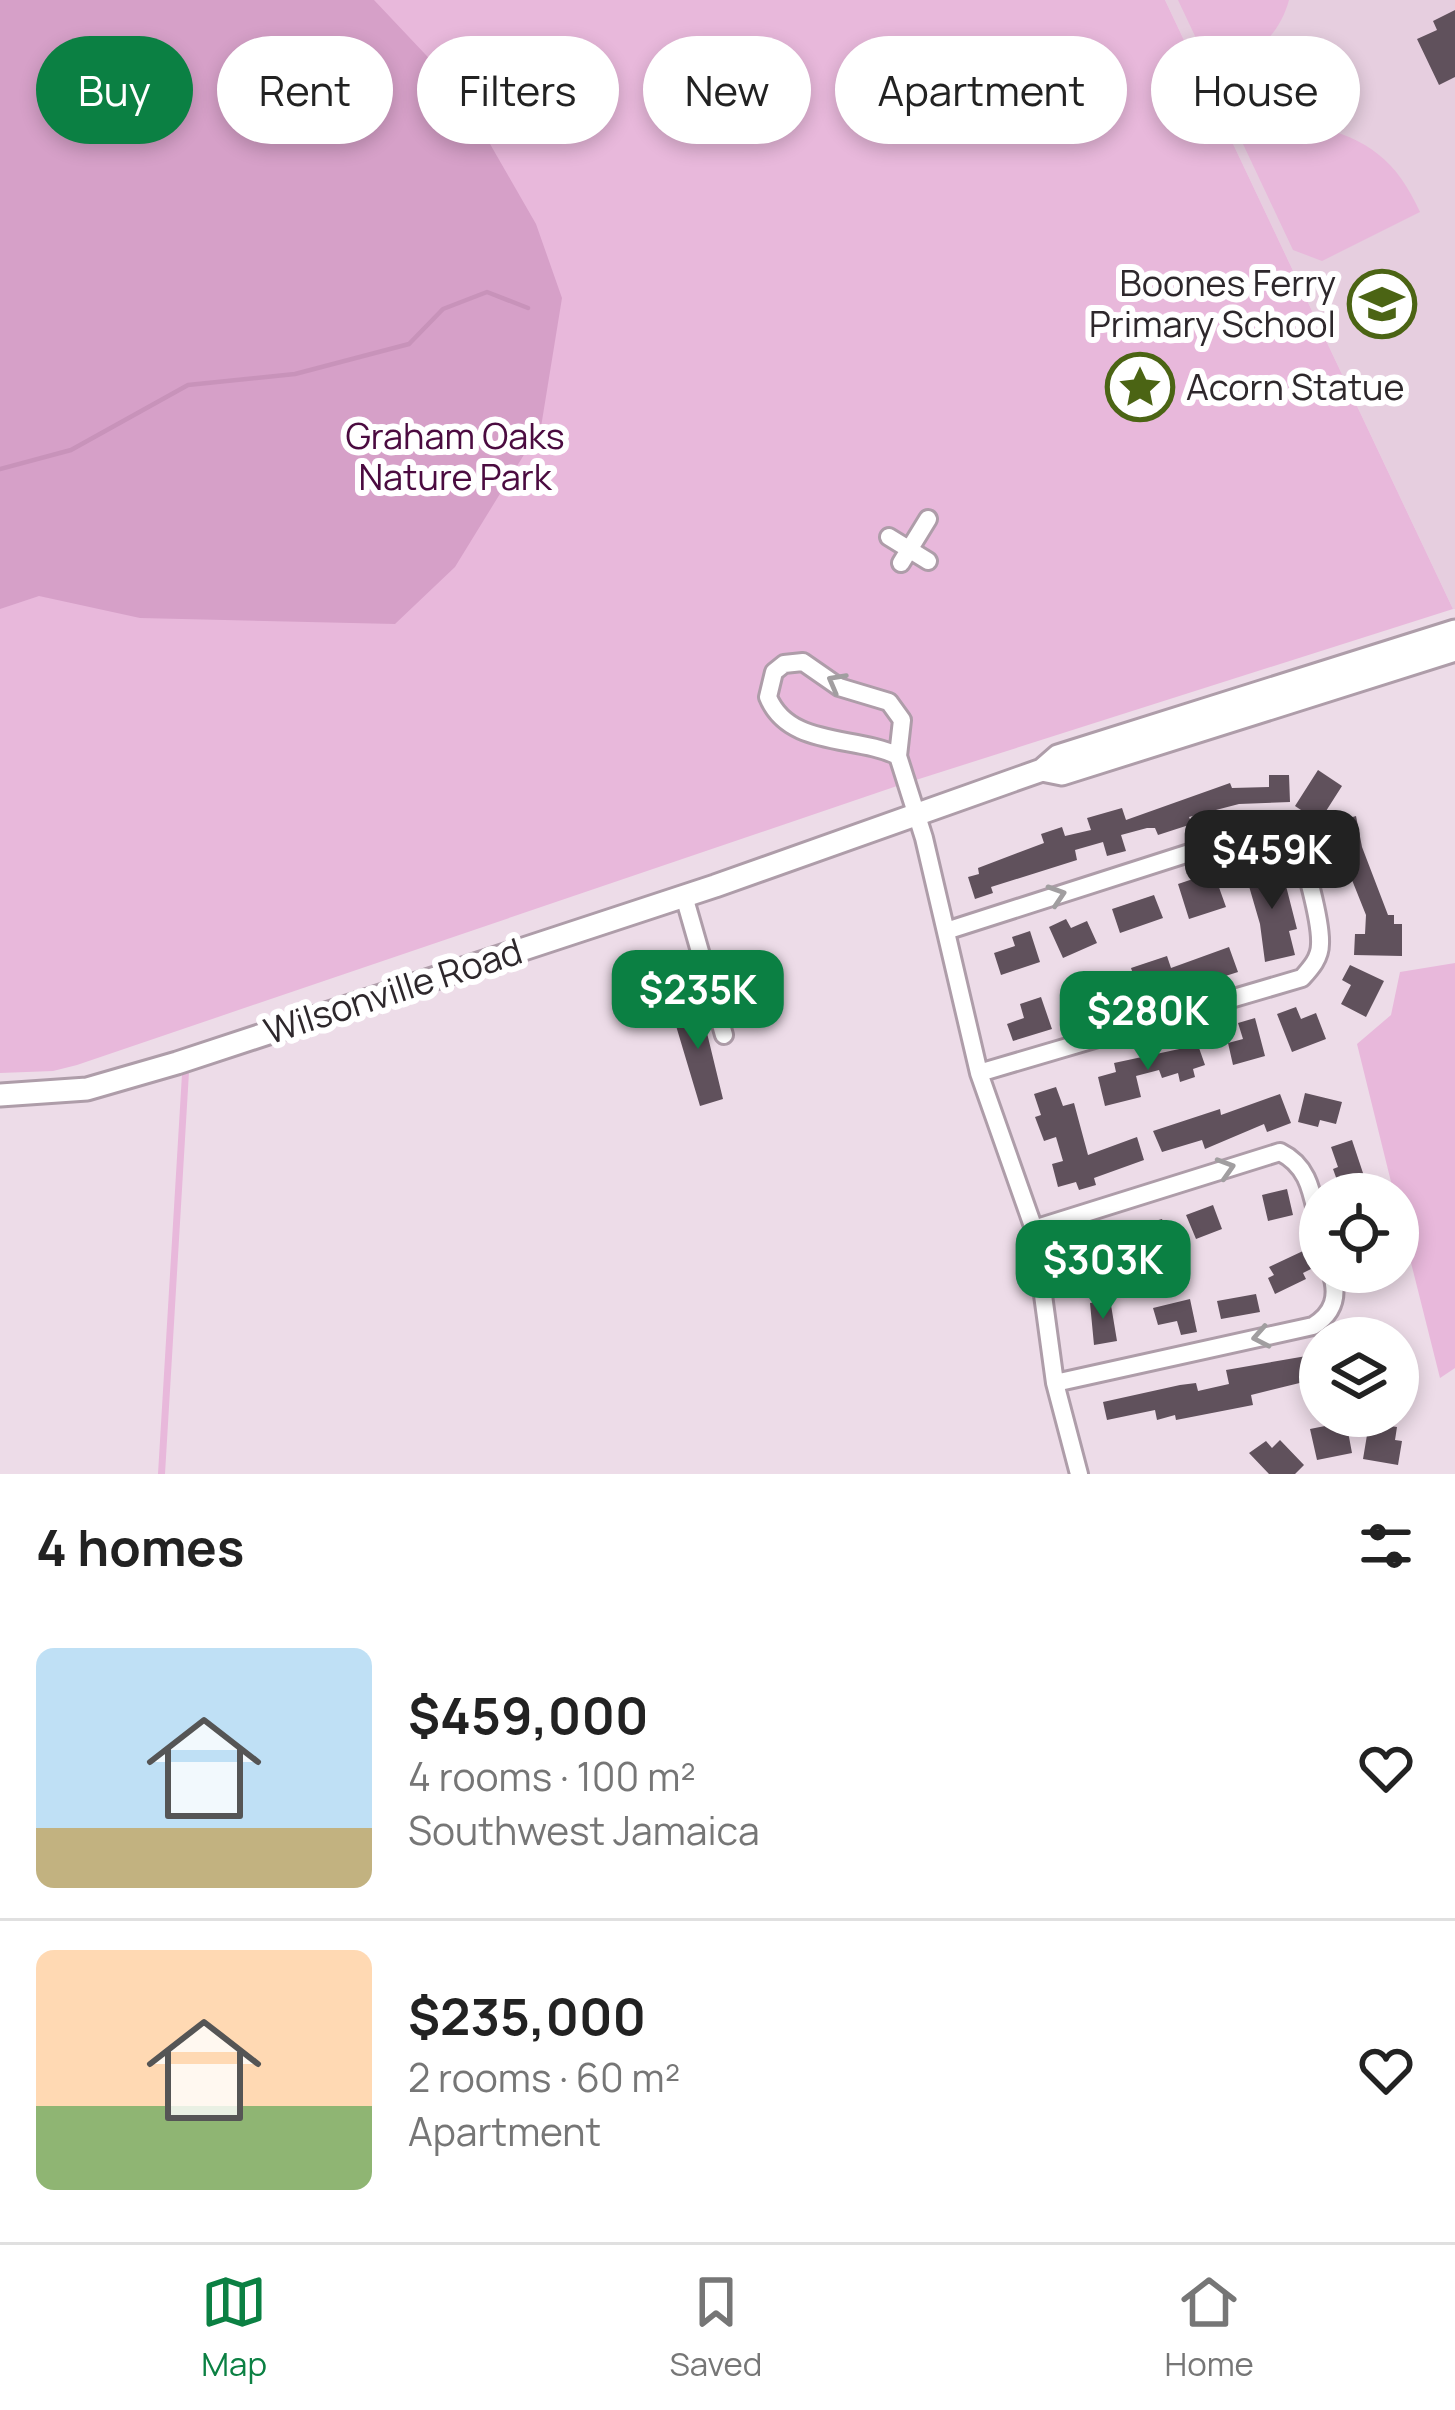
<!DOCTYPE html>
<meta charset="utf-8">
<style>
body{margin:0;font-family:Manrope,sans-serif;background:#f6f6f6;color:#222;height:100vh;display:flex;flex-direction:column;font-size:45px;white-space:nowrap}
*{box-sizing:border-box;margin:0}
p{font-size:39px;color:#767676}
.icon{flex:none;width:66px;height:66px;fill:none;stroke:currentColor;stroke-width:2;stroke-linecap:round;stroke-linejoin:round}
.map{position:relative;height:1474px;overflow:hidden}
.panel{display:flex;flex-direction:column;background:#fff;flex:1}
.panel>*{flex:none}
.guide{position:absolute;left:36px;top:36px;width:1383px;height:108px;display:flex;gap:24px}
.fabs{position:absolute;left:1299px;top:1173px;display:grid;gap:24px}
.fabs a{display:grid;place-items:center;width:120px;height:120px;border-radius:50%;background:#fff;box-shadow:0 6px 18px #0003;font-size:60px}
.price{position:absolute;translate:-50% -102px;padding:0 27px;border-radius:24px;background:#0b8043;color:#fff;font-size:39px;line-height:78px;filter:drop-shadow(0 3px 6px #0008)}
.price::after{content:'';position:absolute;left:50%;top:72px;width:36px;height:27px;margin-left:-18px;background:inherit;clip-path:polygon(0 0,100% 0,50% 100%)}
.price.active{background:#222;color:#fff}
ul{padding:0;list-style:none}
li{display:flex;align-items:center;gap:36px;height:300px;padding:0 36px}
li+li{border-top:3px solid #e0e0e0}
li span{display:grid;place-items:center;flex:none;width:336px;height:240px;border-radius:18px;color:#555}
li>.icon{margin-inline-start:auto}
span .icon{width:144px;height:144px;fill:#fffc;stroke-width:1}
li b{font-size:51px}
h2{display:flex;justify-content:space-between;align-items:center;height:144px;padding:0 36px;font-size:51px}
.pill{padding:0 42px;border-radius:54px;background:#fff;box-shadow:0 6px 18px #0003;font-size:42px;line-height:108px}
.pill.active{background:#0b8043;color:#fff}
.tabs{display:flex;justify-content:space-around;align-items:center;height:168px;border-top:3px solid #e0e0e0;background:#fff;font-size:33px;color:#767676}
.tabs a{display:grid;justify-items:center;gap:6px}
.tabs .active{color:#0b8043}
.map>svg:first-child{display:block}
.built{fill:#e6cedf}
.green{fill:#e8b8db}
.forest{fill:#d6a0c8}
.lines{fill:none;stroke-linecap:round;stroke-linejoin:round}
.stream{stroke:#c893ba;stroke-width:4.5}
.building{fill:#60515c}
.minor-casing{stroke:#ae9da9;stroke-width:22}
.major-casing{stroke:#ae9da9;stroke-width:27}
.minor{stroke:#fff;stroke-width:16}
.major{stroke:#fff;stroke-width:21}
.oneway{stroke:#a19ea0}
.labels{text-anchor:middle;stroke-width:12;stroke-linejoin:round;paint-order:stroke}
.poi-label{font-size:36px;fill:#2e282c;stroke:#fff;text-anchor:end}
.park-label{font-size:36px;fill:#4b0b40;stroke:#fff}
.street-label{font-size:36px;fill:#2e282c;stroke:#fff}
</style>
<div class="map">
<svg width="1455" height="1474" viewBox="0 0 1455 1474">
<rect width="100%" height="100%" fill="#eddce8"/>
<path class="built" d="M 1165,0 L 1455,0 L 1455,609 L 1453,609 Z"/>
<path class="green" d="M 0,0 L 1165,0 L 1453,609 L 897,786 L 77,1065 L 53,1071 L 0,1073 Z
M 1178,0 L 1289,0 C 1278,40 1249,59 1212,72 Z
M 1313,126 C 1368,138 1397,161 1420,212 L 1322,261 L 1293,250 L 1243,144 L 1277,130 Z
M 1455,963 L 1455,1368 L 1440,1378 L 1398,1211 L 1398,1194 L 1394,1194 L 1357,1044 L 1391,1015 L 1400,972 Z
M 189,1072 L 165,1474 L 158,1474 L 182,1074 Z"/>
<path class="forest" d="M 0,0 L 374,0 L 459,90 L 536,224 L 562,298 L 541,427 L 455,567 L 395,624 L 140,618 L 39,596 L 0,609 Z"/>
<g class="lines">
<path class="stream" d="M 0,469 L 71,450 L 188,385 L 295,374 L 409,344 L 443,309 L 487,292 L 528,308"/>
</g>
<path class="building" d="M 1455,10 L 1455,77 L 1439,85 L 1417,39 L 1437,30 L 1433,21 Z
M 1318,770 L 1342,786 L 1319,822 L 1295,806 Z
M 1269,775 L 1289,775 L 1290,802 L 1239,804 L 1189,817 L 1192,824 L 1158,835 L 1155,828 L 1147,828 L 1121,835 L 1126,851 L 1107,856 L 1103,842 L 1075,850 L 1077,860 L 991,887 L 993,893 L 975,899 L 968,877 L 979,874 L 978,868 L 1044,843 L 1041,834 L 1062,827 L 1065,836 L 1091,830 L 1087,818 L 1122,808 L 1126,820 L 1230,783 L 1232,788 L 1269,787 Z
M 1356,816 L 1362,847 L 1388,915 L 1394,915 L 1394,924 L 1402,924 L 1402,956 L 1354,955 L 1355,934 L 1365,934 L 1366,915 L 1336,840 L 1330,841 L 1326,825 Z
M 1269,862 L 1274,881 L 1284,878 L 1297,929 L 1289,931 L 1295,955 L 1265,962 L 1260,924 L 1244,869 Z
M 1196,878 L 1199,885 L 1216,879 L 1226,907 L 1189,919 L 1178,884 Z
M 1154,895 L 1163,918 L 1120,933 L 1112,909 Z
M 1066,919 L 1071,928 L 1087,921 L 1097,943 L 1063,958 L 1049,927 Z
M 1030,931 L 1040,962 L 1001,975 L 994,953 L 1015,946 L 1012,937 Z
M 1229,947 L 1238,972 L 1160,997 L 1158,992 L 1141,998 L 1131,968 L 1167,956 L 1171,968 Z
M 1350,965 L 1384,981 L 1366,1017 L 1341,1004 L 1351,985 L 1342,980 Z
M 1110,978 L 1117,1008 L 1091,1014 L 1093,1021 L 1074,1025 L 1065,989 Z
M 1041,997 L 1052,1029 L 1013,1041 L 1007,1024 L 1024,1018 L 1020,1004 Z
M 699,1000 L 723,1099 L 700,1106 L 671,1009 Z
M 1296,1007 L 1301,1019 L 1316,1013 L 1326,1039 L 1292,1052 L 1277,1014 Z
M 1255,1018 L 1265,1056 L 1233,1065 L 1228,1043 L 1243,1039 L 1238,1023 Z
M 1198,1045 L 1205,1065 L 1193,1069 L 1195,1077 L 1180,1082 L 1178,1073 L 1162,1078 L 1159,1070 L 1136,1076 L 1141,1097 L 1105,1106 L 1098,1077 L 1116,1072 L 1114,1063 Z
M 1056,1087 L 1063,1106 L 1074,1103 L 1088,1155 L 1137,1137 L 1144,1160 L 1094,1178 L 1096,1185 L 1079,1190 L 1076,1182 L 1058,1187 L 1052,1164 L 1063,1161 L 1056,1137 L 1044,1141 L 1035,1117 L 1041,1115 L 1034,1094 Z
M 1305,1093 L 1342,1102 L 1336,1124 L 1320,1120 L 1318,1127 L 1298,1122 Z
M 1280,1094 L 1291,1123 L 1267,1132 L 1264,1124 L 1205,1149 L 1202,1140 L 1162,1152 L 1153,1131 L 1220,1109 L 1221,1115 Z
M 1352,1140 L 1370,1194 L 1342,1194 L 1333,1169 L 1338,1167 L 1331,1147 Z
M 1287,1189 L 1293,1215 L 1268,1221 L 1262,1195 Z
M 1213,1205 L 1222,1229 L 1196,1239 L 1186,1215 Z
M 1162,1219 L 1174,1257 L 1159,1261 L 1157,1253 L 1140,1258 L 1131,1228 Z
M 1106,1234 L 1117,1268 L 1077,1280 L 1072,1259 L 1088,1254 L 1084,1241 Z
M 1303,1251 L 1311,1269 L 1303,1273 L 1306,1279 L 1275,1294 L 1268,1278 L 1274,1275 L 1269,1267 Z
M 1256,1294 L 1260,1312 L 1221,1319 L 1217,1301 Z
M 1110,1299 L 1117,1341 L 1094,1345 L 1090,1303 Z
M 1190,1299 L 1197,1332 L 1181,1335 L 1177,1321 L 1158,1325 L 1153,1308 Z
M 1318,1354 L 1320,1378 L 1251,1395 L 1253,1405 L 1176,1420 L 1175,1415 L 1157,1420 L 1155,1410 L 1107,1420 L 1103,1402 L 1180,1385 L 1196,1383 L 1198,1391 L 1229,1384 L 1226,1370 Z
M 1340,1423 L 1347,1426 L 1352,1453 L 1317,1460 L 1310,1429 Z
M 1369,1423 L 1397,1427 L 1395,1440 L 1402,1441 L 1398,1465 L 1363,1459 Z
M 1280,1440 L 1304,1465 L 1295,1474 L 1269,1474 L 1249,1453 L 1266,1441 L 1272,1448 Z"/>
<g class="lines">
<g class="minor-casing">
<path id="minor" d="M 889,537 L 928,561
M 901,563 L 928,519
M 898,756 C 856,735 789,748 768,697 L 774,672 L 784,664 L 803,662 L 839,687 L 889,702 L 902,720 L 898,756 L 924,838 L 979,1073 L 1034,1229 L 1055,1383 L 1079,1474
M 684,896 L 724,1035
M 946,931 L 1264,829 C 1274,830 1284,832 1292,840 C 1305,853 1321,925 1320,944 C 1320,958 1311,968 1302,978 L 979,1073
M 1034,1229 L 1280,1152 C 1311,1167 1312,1197 1320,1228
M 1055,1383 L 1313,1326 C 1334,1313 1339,1296 1331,1272"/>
</g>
<g class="major-casing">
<path id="major" d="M 1042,770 L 1062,774 L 1455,650
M 0,1095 L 87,1089 L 177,1063 L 715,886 L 1042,770 L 1058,756 L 1455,631"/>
</g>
<use href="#minor" class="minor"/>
<use href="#major" class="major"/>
</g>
<defs><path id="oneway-chevron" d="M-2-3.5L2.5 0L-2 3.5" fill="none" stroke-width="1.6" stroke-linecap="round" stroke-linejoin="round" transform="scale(3)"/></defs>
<g class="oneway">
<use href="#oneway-chevron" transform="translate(836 682) rotate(-151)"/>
<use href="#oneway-chevron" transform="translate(1057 895) rotate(-18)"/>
<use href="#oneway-chevron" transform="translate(1226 1168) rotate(-17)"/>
<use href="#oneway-chevron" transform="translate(1261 1337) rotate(169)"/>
</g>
<defs>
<g id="school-ring" transform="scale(3.45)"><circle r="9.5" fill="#fff" stroke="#4b6414" stroke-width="1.5"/><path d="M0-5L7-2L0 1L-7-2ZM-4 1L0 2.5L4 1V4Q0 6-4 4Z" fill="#4b6414"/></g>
<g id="sight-ring" transform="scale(3.45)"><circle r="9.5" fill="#fff" stroke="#4b6414" stroke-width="1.5"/><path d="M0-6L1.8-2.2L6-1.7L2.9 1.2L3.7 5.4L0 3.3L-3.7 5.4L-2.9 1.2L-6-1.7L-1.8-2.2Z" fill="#4b6414"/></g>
</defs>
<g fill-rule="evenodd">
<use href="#school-ring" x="1382" y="304"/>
<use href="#sight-ring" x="1140" y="387"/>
</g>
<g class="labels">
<g class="poi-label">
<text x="1336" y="296">Boones Ferry<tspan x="1336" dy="41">Primary School</tspan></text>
<text x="1186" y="400" text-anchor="start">Acorn Statue</text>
</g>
<g class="park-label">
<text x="455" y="449">Graham Oaks<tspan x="455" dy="41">Nature Park</tspan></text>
</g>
<g class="street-label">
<text transform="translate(393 991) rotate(-18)" y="13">Wilsonville Road</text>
</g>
</g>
</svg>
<div class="fabs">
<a><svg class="icon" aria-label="locate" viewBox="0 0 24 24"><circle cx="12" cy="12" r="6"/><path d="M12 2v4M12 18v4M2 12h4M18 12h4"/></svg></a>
<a><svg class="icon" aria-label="layers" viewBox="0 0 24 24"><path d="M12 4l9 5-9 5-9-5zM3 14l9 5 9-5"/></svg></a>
</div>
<b class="price active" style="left:1272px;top:912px">$459K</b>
<b class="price" style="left:698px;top:1052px">$235K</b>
<b class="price" style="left:1148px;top:1073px">$280K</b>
<b class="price" style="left:1103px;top:1322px">$303K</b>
<div class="guide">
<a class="pill active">Buy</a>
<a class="pill">Rent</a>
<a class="pill">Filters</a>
<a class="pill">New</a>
<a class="pill">Apartment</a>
<a class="pill">House</a>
</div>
</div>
<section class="panel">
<h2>4 homes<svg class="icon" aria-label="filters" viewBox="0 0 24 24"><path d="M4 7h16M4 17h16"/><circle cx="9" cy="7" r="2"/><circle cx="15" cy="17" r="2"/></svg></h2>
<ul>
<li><span style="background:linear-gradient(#bfe0f5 75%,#c2b280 0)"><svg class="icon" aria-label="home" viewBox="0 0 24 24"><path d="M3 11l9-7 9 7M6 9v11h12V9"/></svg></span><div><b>$459,000</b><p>4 rooms · 100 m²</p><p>Southwest Jamaica</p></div><svg class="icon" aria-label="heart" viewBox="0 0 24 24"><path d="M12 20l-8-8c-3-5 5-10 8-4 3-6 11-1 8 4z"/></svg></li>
<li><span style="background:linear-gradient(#ffd9b3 65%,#8fb573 0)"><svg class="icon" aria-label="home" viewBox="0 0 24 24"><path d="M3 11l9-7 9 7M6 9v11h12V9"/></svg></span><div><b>$235,000</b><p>2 rooms · 60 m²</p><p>Apartment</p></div><svg class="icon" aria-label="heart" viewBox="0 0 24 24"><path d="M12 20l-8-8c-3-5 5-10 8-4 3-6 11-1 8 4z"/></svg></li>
</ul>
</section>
<nav class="tabs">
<a class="active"><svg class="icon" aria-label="map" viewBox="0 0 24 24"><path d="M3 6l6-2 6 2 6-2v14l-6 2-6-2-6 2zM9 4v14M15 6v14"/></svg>Map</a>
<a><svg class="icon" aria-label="saved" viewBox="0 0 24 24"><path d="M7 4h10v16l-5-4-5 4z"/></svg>Saved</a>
<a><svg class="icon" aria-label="home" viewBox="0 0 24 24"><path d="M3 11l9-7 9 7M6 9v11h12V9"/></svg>Home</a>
</nav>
